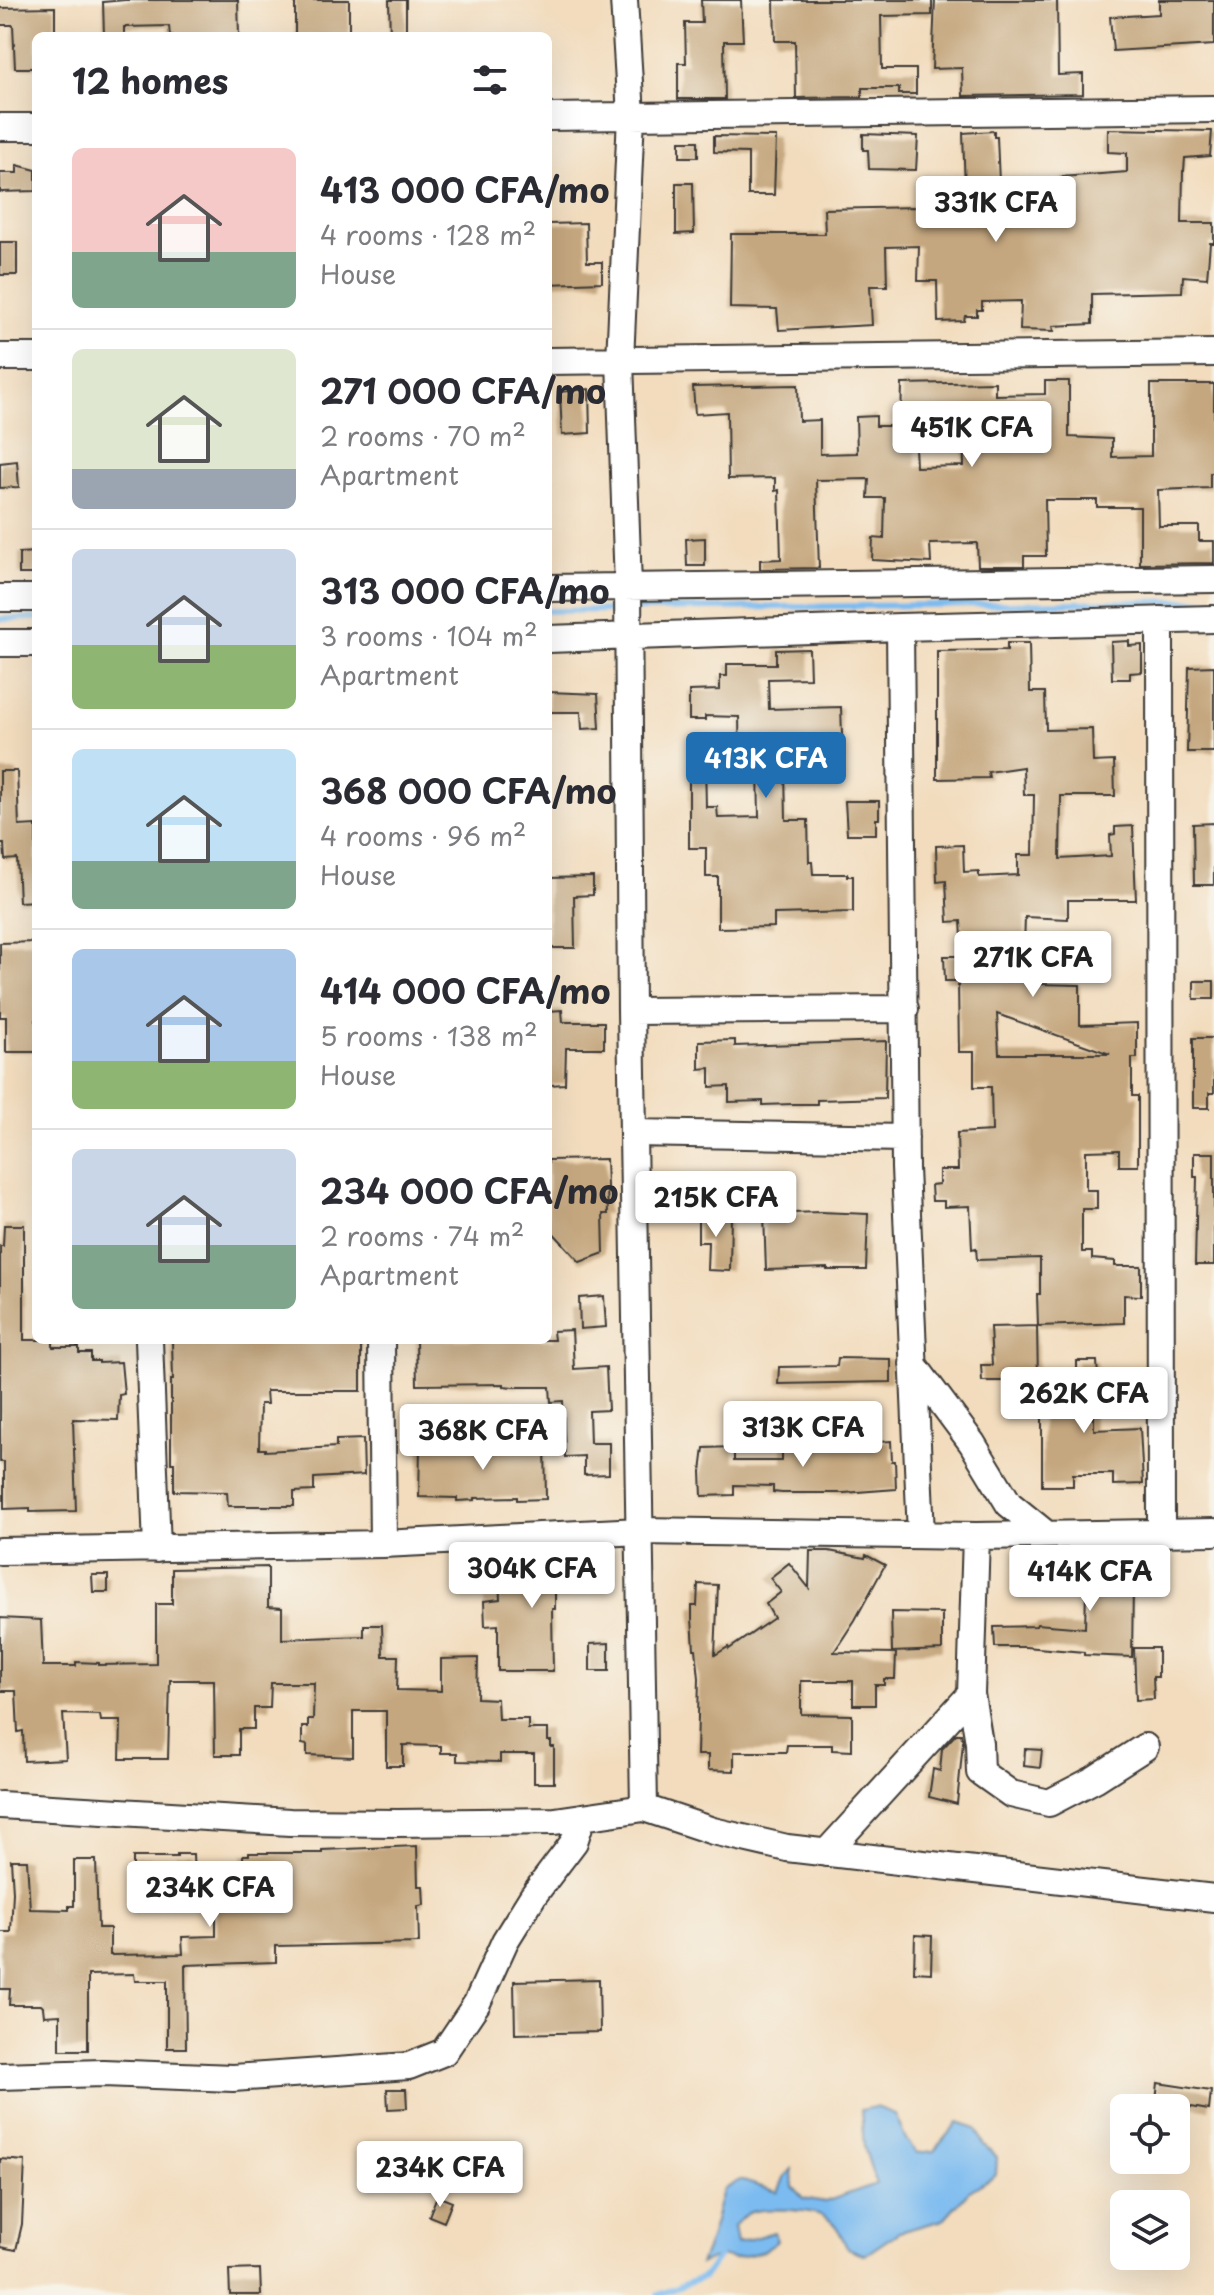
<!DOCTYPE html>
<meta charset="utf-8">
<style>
body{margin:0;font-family:"Playpen Sans",sans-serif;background:#f2f2f3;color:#2b2b33;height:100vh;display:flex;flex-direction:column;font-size:30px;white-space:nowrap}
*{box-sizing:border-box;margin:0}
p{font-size:26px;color:#7c7c81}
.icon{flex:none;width:44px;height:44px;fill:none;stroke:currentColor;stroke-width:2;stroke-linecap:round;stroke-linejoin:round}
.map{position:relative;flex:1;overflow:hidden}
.sheet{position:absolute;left:32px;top:32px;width:520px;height:1312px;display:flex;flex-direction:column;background:#fff;border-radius:12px;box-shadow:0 8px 32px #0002}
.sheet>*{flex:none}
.fabs{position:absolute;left:1110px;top:2094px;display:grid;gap:16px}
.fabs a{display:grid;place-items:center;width:80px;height:80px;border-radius:12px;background:#fff;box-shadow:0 8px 32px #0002;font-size:40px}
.price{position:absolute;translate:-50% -68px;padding:0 18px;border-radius:8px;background:#fff;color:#222;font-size:26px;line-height:52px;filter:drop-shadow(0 2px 4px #0008)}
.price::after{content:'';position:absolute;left:50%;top:48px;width:24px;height:18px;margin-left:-12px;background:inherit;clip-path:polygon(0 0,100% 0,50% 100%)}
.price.active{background:#1f6fb2;color:#fff}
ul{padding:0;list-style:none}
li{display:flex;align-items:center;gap:24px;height:200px;padding:0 40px}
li+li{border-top:2px solid #e1e1e2}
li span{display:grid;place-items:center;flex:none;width:224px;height:160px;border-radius:12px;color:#555}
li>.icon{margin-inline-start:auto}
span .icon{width:96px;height:96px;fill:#fffc;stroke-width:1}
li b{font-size:34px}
h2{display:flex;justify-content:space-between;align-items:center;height:96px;padding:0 40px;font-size:34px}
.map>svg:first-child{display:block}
.water{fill:#7cbbf0;stroke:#4c6c86;stroke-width:2}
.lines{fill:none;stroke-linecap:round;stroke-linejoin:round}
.stream{stroke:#7cbbf0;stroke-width:6}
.building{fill:#c5a77f;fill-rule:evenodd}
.street-casing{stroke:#3c3934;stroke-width:30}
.street{stroke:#fff;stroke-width:26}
</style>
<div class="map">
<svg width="1214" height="2295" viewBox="0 0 1214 2295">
<rect width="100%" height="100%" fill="#f7f3e8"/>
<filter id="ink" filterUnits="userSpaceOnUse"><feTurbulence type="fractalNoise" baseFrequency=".0125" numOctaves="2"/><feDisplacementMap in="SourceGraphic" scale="16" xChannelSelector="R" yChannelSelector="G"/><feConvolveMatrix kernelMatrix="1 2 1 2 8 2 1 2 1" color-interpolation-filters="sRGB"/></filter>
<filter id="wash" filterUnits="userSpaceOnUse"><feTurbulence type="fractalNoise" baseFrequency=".006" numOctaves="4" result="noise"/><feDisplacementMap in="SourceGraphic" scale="32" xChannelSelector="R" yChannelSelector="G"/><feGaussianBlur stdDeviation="1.8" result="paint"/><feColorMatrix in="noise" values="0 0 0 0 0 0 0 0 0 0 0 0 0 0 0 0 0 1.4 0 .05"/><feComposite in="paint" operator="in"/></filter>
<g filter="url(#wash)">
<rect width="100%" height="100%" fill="#f2dcbd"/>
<path class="water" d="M 876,2107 L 895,2114 L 905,2138 L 917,2153 L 934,2151 L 958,2122 L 976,2128 L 983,2144 L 997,2157 L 996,2175 L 968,2192 L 943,2220 L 899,2232 L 865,2255 L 847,2248 C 842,2237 837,2223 825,2217 C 811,2209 763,2207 748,2213 C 743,2216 738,2222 734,2226 L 737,2243 L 774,2232 L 777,2241 L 765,2251 L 733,2259 L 719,2256 L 700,2264 L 710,2240 L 723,2190 L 740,2180 L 778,2192 L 784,2178 L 792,2169 L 793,2187 L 803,2198 L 825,2202 L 876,2184 L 864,2147 L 861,2110 Z"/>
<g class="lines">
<path class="stream" d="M 636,609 L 1214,601
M 548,611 L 620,610
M 0,619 L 36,618
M 658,2295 L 704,2277 L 719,2256"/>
</g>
<g id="blocks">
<path class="building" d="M 125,0 L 238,0 L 239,36 L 170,36 L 169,26 L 124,27 L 124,36 L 104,36 L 103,2 Z
M 295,0 L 349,0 L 349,36 L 295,36 Z
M 389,0 L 406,0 L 406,36 L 390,36 Z
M 701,0 L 741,0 L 743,41 L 724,41 L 725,99 L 678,99 L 678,63 L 686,63 L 685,23 L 702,23 Z
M 774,0 L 932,0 L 932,15 L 881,16 L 882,69 L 916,69 L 916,94 L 899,94 L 899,88 L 862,88 L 862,97 L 796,98 L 795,41 L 775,41 Z
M 935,0 L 1057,0 L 1058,75 L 1083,74 L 1083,94 L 963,96 L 962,68 L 932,69 Z
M 1159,0 L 1214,0 L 1214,45 L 1113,51 L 1110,17 L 1159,14 Z
M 55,7 L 55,36 L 36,36 L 36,68 L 15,68 L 13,25 L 0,25 L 0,8 Z
M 1108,129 L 1212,131 L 1210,156 L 1185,158 L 1184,171 L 1183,171 L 1182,223 L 1214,223 L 1214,243 L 1210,243 L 1207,278 L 1183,276 L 1182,292 L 1092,294 L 1092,324 L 1053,326 L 1054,331 L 1020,330 L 1021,301 L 982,302 L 982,310 L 977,310 L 977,316 L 965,316 L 964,321 L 938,322 L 937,281 L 918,281 L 919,246 L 886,247 L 887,286 L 870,286 L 872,325 L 779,330 L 777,309 L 730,308 L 731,234 L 825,234 L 824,209 L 918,207 L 918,217 L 966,217 L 963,133 L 994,131 L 994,137 L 997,137 L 999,182 L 1026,180 L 1027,203 L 1060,202 L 1061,177 L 1127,172 L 1127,153 L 1108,152 Z
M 863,134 L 918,136 L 916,170 L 869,169 L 868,150 L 863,150 Z
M 714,136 L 776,137 L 774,195 L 748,195 L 748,153 L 714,152 Z
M 680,141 L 698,141 L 698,157 L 680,157 Z
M 17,165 L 36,170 L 36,191 L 0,192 L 0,173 L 17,173 Z
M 676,183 L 693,183 L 694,233 L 676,234 Z
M 586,223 L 587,262 L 602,262 L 602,282 L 548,284 L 548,224 Z
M 0,242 L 17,242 L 17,275 L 0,275 Z
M 1045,381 L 1069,381 L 1069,437 L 1112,439 L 1112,457 L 1151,456 L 1151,384 L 1214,384 L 1214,473 L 1210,473 L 1210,488 L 1158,490 L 1159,526 L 1199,526 L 1199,541 L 1214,541 L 1214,563 L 1140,564 L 1140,507 L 1097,507 L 1097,500 L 1045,500 L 1046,556 L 1024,556 L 1024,566 L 978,566 L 977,543 L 930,544 L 931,563 L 872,560 L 873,538 L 884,539 L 885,498 L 868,498 L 869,479 L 816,480 L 819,568 L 760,569 L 760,560 L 781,559 L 779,490 L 775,491 L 775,478 L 728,479 L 727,412 L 695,414 L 693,387 L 798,385 L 799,421 L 820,420 L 820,454 L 857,453 L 856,417 L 876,416 L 876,426 L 914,426 L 916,467 L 964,466 L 963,419 L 901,420 L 902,384 L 995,382 L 995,395 L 1045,394 Z
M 589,389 L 590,433 L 562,435 L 560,392 Z
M 17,461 L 19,487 L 0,488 L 0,463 Z
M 705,538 L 705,566 L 687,566 L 686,539 Z
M 36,552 L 36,574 L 19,574 L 19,553 Z
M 1129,641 L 1129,646 L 1142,645 L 1142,672 L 1130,673 L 1130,679 L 1112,679 L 1111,642 Z
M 1007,643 L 1029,643 L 1030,692 L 1045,692 L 1046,730 L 1092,729 L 1093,762 L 1114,761 L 1115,796 L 1061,796 L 1060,859 L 1111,856 L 1110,835 L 1115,834 L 1115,827 L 1133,826 L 1136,900 L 1068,900 L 1068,919 L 1025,917 L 1023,977 L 1036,977 L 1036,984 L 1080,985 L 1080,1025 L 1137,1023 L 1137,1058 L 1132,1058 L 1132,1096 L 1138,1096 L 1138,1166 L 1119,1166 L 1119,1150 L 1086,1151 L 1086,1190 L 1097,1190 L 1097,1209 L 1082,1209 L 1082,1252 L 1092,1252 L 1092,1259 L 1115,1261 L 1115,1266 L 1141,1266 L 1141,1296 L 1124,1295 L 1124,1323 L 1038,1326 L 1037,1294 L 1040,1294 L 1040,1258 L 977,1260 L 976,1248 L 972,1249 L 970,1206 L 944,1207 L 944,1201 L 932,1201 L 931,1185 L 939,1184 L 939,1170 L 958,1170 L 957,1133 L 992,1131 L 991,1087 L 974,1087 L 974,1052 L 959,1052 L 958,981 L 945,981 L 944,956 L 963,956 L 961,921 L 948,922 L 946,881 L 937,882 L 936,846 L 963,845 L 964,872 L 979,871 L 979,877 L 1018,875 L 1018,855 L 1033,855 L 1034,795 L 1024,795 L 1023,767 L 988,772 L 989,778 L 937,779 L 937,651 L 1007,650 ZM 997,1014 L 1079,1043 L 1110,1054 L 999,1054 Z
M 809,649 L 810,678 L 768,679 L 769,709 L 841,707 L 843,762 L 785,768 L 786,820 L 808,820 L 809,862 L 812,862 L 813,874 L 847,874 L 847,876 L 853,876 L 853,912 L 774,914 L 774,927 L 718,928 L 718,877 L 706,877 L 706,848 L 689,848 L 689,762 L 705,762 L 706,807 L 717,807 L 718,818 L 759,817 L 758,767 L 740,767 L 739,717 L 705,716 L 705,720 L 689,720 L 689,691 L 720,690 L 720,676 L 727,676 L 727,664 L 776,664 L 776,650 Z
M 1214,666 L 1214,752 L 1187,752 L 1189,667 Z
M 548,692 L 598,694 L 600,728 L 582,729 L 581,712 L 548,712 Z
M 0,771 L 17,771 L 19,826 L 36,825 L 36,901 L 19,902 L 17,859 L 5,860 L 4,844 L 0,844 Z
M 845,801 L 879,801 L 879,819 L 876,819 L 876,834 L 847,834 Z
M 1214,823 L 1214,885 L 1194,885 L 1193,824 Z
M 593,877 L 593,895 L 574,896 L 575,948 L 548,948 L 548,878 Z
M 36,942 L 36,1052 L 6,1052 L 6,1017 L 0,1017 L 0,943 Z
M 1194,981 L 1214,981 L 1214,999 L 1194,999 Z
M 562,1010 L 563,1022 L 604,1022 L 604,1048 L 566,1048 L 565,1084 L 549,1085 L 548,1011 Z
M 1193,1038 L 1214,1038 L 1214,1093 L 1209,1093 L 1209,1108 L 1193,1108 Z
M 735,1040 L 735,1046 L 886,1041 L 885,1098 L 817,1100 L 817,1104 L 793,1104 L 763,1105 L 763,1101 L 729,1102 L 729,1086 L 710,1087 L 710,1068 L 699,1069 L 699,1041 Z
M 1194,1153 L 1214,1153 L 1214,1265 L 1195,1265 L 1197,1177 L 1194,1177 Z
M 606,1159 L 608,1214 L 603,1214 L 604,1253 L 580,1262 L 548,1227 L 548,1160 Z
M 820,1212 L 868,1214 L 866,1270 L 827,1270 L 827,1268 L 766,1270 L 764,1214 Z
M 731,1213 L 730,1271 L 707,1270 L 708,1242 L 698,1242 L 698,1214 Z
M 4,1225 L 24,1225 L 24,1340 L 53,1340 L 53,1347 L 79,1347 L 79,1353 L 91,1353 L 91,1361 L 99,1361 L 99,1363 L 121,1362 L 124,1394 L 119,1395 L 118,1420 L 73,1419 L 76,1511 L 30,1512 L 30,1508 L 4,1509 L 4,1462 L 0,1462 L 0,1246 L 3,1246 Z
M 604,1296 L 606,1327 L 580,1329 L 579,1298 Z
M 1037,1326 L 1038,1381 L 982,1381 L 981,1365 L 992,1365 L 990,1327 Z
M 572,1330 L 574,1369 L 606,1367 L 608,1410 L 589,1411 L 590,1443 L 609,1443 L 609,1474 L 584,1475 L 584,1456 L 565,1457 L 563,1401 L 551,1402 L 550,1387 L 513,1387 L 504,1386 L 504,1384 L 417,1385 L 416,1340 L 554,1340 L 553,1331 Z
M 172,1340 L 361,1340 L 361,1391 L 266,1391 L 267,1404 L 260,1404 L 259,1449 L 265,1449 L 265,1451 L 336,1447 L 336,1440 L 363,1439 L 364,1475 L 314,1478 L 314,1491 L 294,1492 L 294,1506 L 228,1506 L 227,1492 L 174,1491 L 174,1463 L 171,1463 L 171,1380 L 173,1380 Z
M 838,1358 L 891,1359 L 891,1382 L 778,1384 L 779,1367 L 837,1366 Z
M 1077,1361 L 1097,1361 L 1099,1394 L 1094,1394 L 1094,1430 L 1140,1428 L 1143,1484 L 1113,1485 L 1113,1474 L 1073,1474 L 1073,1486 L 1042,1486 L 1042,1383 L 1077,1382 Z
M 782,1440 L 813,1441 L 813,1447 L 891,1441 L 892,1461 L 895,1461 L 896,1489 L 844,1493 L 782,1493 L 773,1492 L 773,1486 L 734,1485 L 734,1495 L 702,1496 L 701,1472 L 704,1448 L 734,1447 L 734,1461 L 782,1461 Z
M 513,1443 L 513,1445 L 545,1444 L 546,1499 L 517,1500 L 517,1497 L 475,1498 L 475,1500 L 457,1501 L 457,1498 L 419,1497 L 420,1447 Z
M 1138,1549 L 1136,1585 L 1133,1585 L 1132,1657 L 1084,1655 L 1084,1652 L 1025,1647 L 995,1647 L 994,1627 L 1036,1626 L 1037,1624 L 1085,1628 L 1087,1555 L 1109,1555 L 1109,1550 Z
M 810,1551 L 829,1551 L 865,1558 L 866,1555 L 885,1565 L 855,1620 L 834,1652 L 896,1653 L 895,1679 L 884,1679 L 884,1685 L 875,1685 L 875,1705 L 853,1705 L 853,1681 L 801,1681 L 801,1714 L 852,1715 L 852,1751 L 832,1750 L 832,1745 L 787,1745 L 786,1752 L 734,1752 L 734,1771 L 708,1770 L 708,1755 L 697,1755 L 699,1678 L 696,1649 L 694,1649 L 692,1618 L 692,1606 L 697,1606 L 698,1584 L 718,1585 L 715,1655 L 728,1647 L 729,1649 L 774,1618 L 766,1604 L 781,1592 L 770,1578 L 789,1563 L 809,1588 Z
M 524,1560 L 524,1563 L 573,1561 L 573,1564 L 610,1563 L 610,1579 L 555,1582 L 555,1609 L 552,1609 L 553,1671 L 498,1671 L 498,1625 L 485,1626 L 484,1601 L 500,1599 L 498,1561 Z
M 268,1567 L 268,1607 L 282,1608 L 282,1639 L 364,1636 L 364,1625 L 382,1625 L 383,1656 L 398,1656 L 397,1690 L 441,1691 L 441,1659 L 478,1658 L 477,1698 L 497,1699 L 498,1719 L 528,1719 L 528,1729 L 548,1729 L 548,1741 L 551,1741 L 551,1747 L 554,1747 L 554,1783 L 534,1783 L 534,1754 L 500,1754 L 500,1762 L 457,1761 L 457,1753 L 441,1753 L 441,1746 L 403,1745 L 403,1766 L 386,1766 L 386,1711 L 353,1711 L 353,1757 L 307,1755 L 307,1745 L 302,1744 L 302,1727 L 308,1727 L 308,1719 L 313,1719 L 314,1683 L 271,1683 L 270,1708 L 254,1708 L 254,1729 L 239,1729 L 239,1755 L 215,1755 L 214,1680 L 170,1680 L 168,1759 L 120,1759 L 121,1721 L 101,1721 L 100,1715 L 63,1714 L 66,1759 L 24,1761 L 23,1731 L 18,1732 L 16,1691 L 0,1691 L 0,1618 L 41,1620 L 43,1666 L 76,1666 L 76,1662 L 99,1663 L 99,1665 L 156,1664 L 156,1604 L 172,1604 L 172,1569 Z
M 92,1575 L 108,1575 L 108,1592 L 93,1592 Z
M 891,1612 L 942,1613 L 942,1650 L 892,1652 Z
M 609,1643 L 609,1671 L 590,1671 L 590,1644 Z
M 1134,1648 L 1158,1648 L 1158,1677 L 1153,1677 L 1154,1699 L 1136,1700 Z
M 956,1734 L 961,1734 L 963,1742 L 957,1804 L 929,1797 L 933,1769 L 940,1771 L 942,1749 Z
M 1025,1749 L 1042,1750 L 1040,1768 L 1024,1766 Z
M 417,1846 L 418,1886 L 423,1886 L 424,1905 L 418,1906 L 419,1943 L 276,1946 L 276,1962 L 185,1965 L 186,2048 L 167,2048 L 167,1981 L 135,1981 L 134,1974 L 88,1975 L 88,2050 L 60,2050 L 60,2015 L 44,2016 L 43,2007 L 41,2005 L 9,2005 L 10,1989 L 0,1989 L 0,1932 L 11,1932 L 13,1892 L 11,1860 L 27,1860 L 30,1909 L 69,1910 L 69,1906 L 74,1906 L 74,1860 L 96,1860 L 98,1928 L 110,1928 L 110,1955 L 183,1954 L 182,1937 L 216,1936 L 216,1890 L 244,1889 L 243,1855 L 249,1855 L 249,1853 L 322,1853 L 322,1850 Z
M 177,1854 L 193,1854 L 194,1881 L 133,1880 L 133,1857 L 177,1857 Z
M 915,1935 L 932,1936 L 931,1973 L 914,1972 Z
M 599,1979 L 600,2032 L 515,2034 L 514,1981 Z
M 1158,2083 L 1211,2091 L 1209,2110 L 1156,2101 Z
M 387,2089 L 406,2089 L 407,2108 L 388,2109 Z
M 0,2159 L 25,2161 L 22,2224 L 16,2250 L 0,2247 Z
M 437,2196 L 452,2202 L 444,2222 L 429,2216 Z
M 260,2269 L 261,2295 L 230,2295 L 229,2270 Z"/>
</g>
</g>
<g filter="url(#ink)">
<use href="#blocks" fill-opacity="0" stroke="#3c3934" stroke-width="2"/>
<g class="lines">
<g class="street-casing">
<path id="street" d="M 624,0 L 631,115 L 620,361 L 628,586 L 631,1011 L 644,1808
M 548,117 L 1214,109
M 0,127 L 36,127
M 0,357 L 36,357
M 548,361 L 1214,353
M 548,588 L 1214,579
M 0,598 L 36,598
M 1160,620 L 1161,1533
M 900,627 L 905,1168 L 921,1535
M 548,639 L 900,627 L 1214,619
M 0,643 L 36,643
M 631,1011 L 905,1009
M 633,1133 L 905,1138
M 149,1340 L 157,1549
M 381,1340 L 383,1544
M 913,1364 L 972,1443 L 1009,1504 L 1046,1534
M 0,1551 L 383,1544 L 640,1531 L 976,1536 L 1214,1532
M 971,1694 L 979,1743 L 980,1772 L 1011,1794 L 1049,1803 L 1095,1779 L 1145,1747
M 0,1805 L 290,1822 L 398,1823 L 555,1821 L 644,1808 L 713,1831 L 787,1848 L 1214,1898
M 826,1853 L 971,1694 L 976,1536
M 0,2076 L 103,2073 L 233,2078 L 409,2066 L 444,2052 L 477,2003 L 505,1941 L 533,1896 L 574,1842 L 582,1817"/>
</g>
<use href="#street" class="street"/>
</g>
</g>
</svg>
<div class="fabs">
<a><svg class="icon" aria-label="locate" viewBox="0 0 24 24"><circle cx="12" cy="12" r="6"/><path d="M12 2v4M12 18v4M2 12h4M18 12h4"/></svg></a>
<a><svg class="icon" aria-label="layers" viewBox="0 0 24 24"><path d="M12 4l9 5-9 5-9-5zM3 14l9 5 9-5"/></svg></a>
</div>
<b class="price" style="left:996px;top:244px">331K CFA</b>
<b class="price" style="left:972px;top:469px">451K CFA</b>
<b class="price active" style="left:766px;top:800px">413K CFA</b>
<b class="price" style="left:1033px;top:999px">271K CFA</b>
<b class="price" style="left:716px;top:1239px">215K CFA</b>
<b class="price" style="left:1084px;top:1435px">262K CFA</b>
<b class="price" style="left:803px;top:1469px">313K CFA</b>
<b class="price" style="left:483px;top:1472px">368K CFA</b>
<b class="price" style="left:532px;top:1610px">304K CFA</b>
<b class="price" style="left:1090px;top:1613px">414K CFA</b>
<b class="price" style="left:210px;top:1929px">234K CFA</b>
<b class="price" style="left:440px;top:2209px">234K CFA</b>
<section class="sheet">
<h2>12 homes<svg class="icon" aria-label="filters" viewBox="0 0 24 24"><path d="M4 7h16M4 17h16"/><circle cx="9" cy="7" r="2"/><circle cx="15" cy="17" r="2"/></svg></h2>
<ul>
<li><span style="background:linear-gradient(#f6c9c9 65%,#7fa58c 0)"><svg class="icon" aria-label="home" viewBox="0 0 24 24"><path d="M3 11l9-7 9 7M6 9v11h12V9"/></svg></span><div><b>413 000 CFA/mo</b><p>4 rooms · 128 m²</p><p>House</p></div></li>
<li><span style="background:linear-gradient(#dfe7d0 75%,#9aa5b1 0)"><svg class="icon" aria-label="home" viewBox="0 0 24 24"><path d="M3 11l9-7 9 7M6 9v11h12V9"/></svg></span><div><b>271 000 CFA/mo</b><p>2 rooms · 70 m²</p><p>Apartment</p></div></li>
<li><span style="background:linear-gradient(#c9d6e8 60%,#8fb573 0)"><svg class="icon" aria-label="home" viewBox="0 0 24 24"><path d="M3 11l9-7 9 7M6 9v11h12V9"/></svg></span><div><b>313 000 CFA/mo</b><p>3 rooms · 104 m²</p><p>Apartment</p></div></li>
<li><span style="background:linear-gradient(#bfe0f5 70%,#7fa58c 0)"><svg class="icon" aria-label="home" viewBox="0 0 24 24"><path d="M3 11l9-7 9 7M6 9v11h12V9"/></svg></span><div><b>368 000 CFA/mo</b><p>4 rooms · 96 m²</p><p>House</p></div></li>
<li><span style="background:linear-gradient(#a9c7e8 70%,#8fb573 0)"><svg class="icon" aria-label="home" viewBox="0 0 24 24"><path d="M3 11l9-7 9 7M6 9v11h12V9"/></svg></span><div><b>414 000 CFA/mo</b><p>5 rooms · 138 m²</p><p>House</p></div></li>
<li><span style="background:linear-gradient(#c9d6e8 60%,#7fa58c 0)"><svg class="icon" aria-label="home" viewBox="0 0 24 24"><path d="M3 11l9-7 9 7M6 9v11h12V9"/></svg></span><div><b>234 000 CFA/mo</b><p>2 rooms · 74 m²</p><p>Apartment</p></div></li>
</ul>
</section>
</div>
